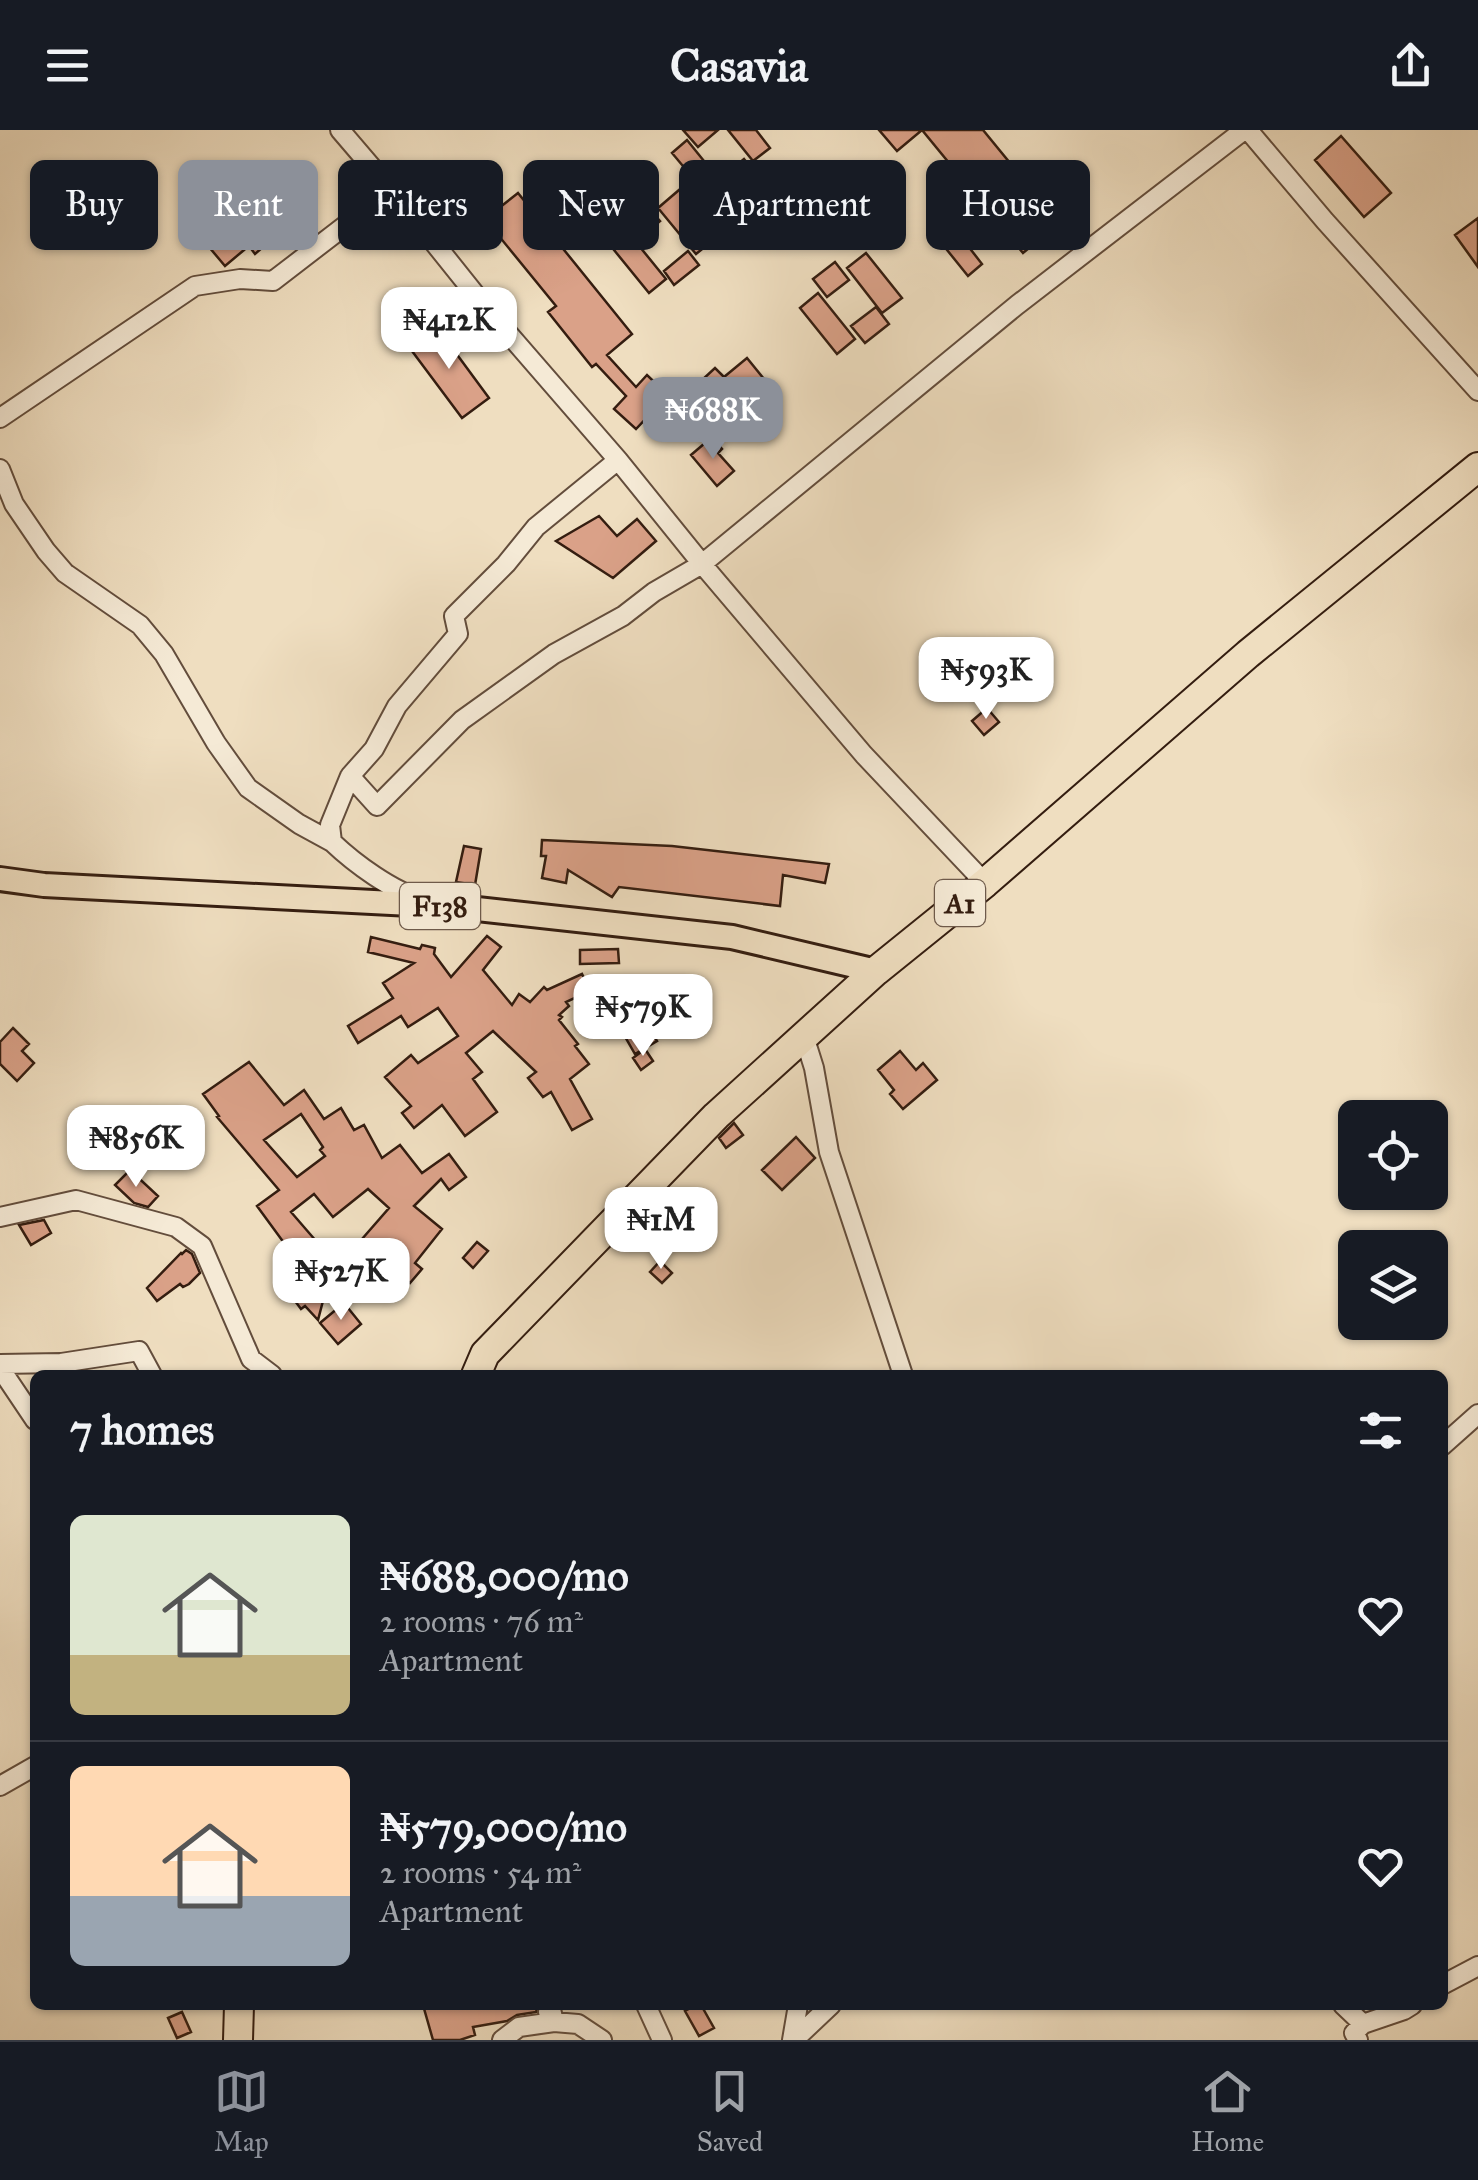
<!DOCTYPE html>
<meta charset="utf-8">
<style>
body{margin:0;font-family:"IM FELL Great Primer",serif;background:#20242c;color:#f1f3f6;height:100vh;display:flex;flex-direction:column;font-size:38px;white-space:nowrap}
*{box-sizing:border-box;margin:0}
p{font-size:32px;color:#9ea1a6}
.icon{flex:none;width:55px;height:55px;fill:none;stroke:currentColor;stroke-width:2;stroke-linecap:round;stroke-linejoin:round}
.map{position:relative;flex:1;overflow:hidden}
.sheet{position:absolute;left:30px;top:1240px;width:1418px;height:640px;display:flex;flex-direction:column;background:#171b24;border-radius:15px;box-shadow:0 2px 8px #0004}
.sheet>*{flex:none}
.guide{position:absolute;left:30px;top:30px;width:1420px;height:90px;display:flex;gap:20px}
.controls{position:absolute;left:1338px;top:970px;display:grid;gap:20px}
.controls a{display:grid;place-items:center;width:110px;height:110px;border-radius:15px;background:#171b24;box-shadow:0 2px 8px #0004;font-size:50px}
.price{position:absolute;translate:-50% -85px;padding:0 22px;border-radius:20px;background:#fff;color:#222;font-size:32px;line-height:65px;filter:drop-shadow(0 2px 5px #0008)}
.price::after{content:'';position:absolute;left:50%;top:60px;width:30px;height:22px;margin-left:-15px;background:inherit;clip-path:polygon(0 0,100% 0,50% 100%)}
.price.active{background:#8c9099;color:#fff}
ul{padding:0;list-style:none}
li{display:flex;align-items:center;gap:30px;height:250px;padding:0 40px}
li+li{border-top:2px solid #363941}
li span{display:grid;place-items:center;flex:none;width:280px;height:200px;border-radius:15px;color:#555}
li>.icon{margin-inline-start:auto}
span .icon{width:120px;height:120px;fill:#fffc;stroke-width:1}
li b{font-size:42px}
h2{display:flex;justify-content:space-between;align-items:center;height:120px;padding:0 40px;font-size:42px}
.tag{padding:0 35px;border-radius:15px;background:#171b24;box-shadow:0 2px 8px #0004;font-size:35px;line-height:90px}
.tag.active{background:#8c9099;color:#fff}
header{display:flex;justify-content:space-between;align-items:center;height:130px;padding:0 40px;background:#171b24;font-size:45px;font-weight:700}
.menu{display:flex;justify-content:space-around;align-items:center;height:140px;border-top:2px solid #363941;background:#171b24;font-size:28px;color:#9ea1a6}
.menu a{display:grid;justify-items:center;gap:5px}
.menu .active{color:#8c9099}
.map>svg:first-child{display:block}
.building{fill:#daa188;stroke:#341d10;stroke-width:2.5;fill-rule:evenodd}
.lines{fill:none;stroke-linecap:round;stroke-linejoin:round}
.minor-casing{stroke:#634d3c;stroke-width:22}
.major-casing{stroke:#341d10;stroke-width:28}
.highway-casing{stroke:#341d10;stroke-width:32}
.minor{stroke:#f5ead6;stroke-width:18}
.major{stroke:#efdec0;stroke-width:22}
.highway{stroke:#efdec0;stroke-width:28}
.labels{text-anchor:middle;stroke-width:10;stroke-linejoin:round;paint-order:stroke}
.shield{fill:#f5ead6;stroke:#6e5a4b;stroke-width:2.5}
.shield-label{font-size:28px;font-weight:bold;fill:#341d10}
</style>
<header><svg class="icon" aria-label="menu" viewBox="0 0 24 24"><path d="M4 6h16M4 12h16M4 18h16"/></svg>Casavia<svg class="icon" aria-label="share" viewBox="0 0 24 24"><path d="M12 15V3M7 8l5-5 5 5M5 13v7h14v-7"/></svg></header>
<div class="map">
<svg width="1478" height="1910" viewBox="0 0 1478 1910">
<rect width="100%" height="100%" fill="#efdec0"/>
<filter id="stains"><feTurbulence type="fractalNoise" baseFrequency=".002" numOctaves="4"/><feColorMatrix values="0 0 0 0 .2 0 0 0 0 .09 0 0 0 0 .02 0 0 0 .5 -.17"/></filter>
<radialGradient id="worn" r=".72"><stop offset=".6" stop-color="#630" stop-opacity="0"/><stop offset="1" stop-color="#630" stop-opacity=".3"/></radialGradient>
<path class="building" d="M 683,0 L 718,0 L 698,17 Z
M 728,0 L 756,0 L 770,18 L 753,31 Z
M 879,0 L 983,0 L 1059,93 L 1023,123 L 922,0 L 897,21 Z
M 1341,6 L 1391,63 L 1364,87 L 1315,30 Z
M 687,10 L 725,57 L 691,86 L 712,111 L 696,124 L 658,78 L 693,48 L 672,23 Z
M 744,29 L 756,44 L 735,61 L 723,46 Z
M 256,32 L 294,78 L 273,94 L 236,49 Z
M 226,44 L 239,61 L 217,78 L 203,61 Z
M 518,63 L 632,204 L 607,225 L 636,257 L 647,245 L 668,265 L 636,299 L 614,279 L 626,266 L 596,234 L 592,237 L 548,182 L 556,176 L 485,89 Z
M 207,75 L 244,120 L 225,136 L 188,92 Z
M 647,76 L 660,91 L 640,108 L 627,92 Z
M 1478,88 L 1478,137 L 1455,105 Z
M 266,90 L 278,104 L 255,124 L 243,108 Z
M 954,98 L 982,134 L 968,146 L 939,110 Z
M 631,106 L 666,149 L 649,163 L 614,120 Z
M 688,121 L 699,135 L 674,155 L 664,141 Z
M 866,123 L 902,168 L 882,183 L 847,138 Z
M 835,132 L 849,150 L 827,167 L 813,149 Z
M 818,163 L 855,209 L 837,224 L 800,178 Z
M 876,177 L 889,194 L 865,213 L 851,196 Z
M 436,196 L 489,268 L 462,288 L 409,217 Z
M 747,228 L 764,249 L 754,258 L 771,280 L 753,295 L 736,274 L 715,293 L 688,263 L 715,238 L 724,247 Z
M 712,307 L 722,319 L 718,323 L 734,341 L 717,356 L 691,325 Z
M 599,386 L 617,406 L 637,389 L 656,411 L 613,448 L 556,411 Z
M 987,578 L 999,592 L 984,605 L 972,591 Z
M 542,710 L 672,716 L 829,734 L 825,753 L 783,745 L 780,776 L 619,757 L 612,767 L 568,740 L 566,753 L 542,748 L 546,726 L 541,726 Z
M 464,716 L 481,719 L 475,755 L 456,752 Z
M 487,806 L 501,817 L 483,840 L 512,875 L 519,864 L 530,872 L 544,857 L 547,860 L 582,844 L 590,861 L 566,872 L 569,876 L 559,885 L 562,887 L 559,890 L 578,914 L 575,916 L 589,934 L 570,949 L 592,989 L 572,1000 L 551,962 L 543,967 L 528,948 L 536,942 L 493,901 L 466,923 L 482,942 L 473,949 L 497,982 L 465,1006 L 442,975 L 414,998 L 402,983 L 411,976 L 385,947 L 411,925 L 418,933 L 458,906 L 438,878 L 408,897 L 401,886 L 358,913 L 348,896 L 393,868 L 383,853 L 414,833 L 368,822 L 371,807 L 420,819 L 422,815 L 435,818 L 434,824 L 451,847 Z
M 618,819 L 619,833 L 580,834 L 580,820 Z
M 680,853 L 695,878 L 652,903 L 657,911 L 635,924 L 612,884 L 633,871 L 638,879 Z
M 13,898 L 29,914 L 22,921 L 34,933 L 17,951 L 0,934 L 0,912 Z
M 645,919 L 653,931 L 641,940 L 633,928 Z
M 900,921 L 916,940 L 923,933 L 937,950 L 903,979 L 890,964 L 894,960 L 878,940 Z
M 249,932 L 284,975 L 304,960 L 324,989 L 341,978 L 354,1000 L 364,995 L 382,1028 L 400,1015 L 422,1043 L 449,1024 L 466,1047 L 449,1060 L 441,1049 L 414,1076 L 442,1099 L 415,1133 L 422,1139 L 410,1153 L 378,1126 L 373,1132 L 355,1117 L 389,1078 L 368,1059 L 333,1087 L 314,1064 L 291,1082 L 323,1119 L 321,1122 L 326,1128 L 321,1132 L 330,1144 L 318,1190 L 305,1176 L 301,1179 L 278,1148 L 298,1132 L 257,1076 L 279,1060 L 217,987 L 219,986 L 203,964 ZM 301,984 L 323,1017 L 320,1020 L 325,1026 L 297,1047 L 264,1010 Z
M 734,993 L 743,1005 L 726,1018 L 719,1008 Z
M 796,1007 L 815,1028 L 782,1060 L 762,1040 Z
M 130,1040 L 158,1066 L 148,1077 L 134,1073 L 115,1055 Z
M 44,1090 L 51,1103 L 31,1115 L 19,1095 Z
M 477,1112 L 488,1121 L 473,1138 L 463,1128 Z
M 186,1120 L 192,1124 L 200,1143 L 189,1154 L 183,1157 L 180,1154 L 157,1171 L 147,1158 L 181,1123 L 182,1124 Z
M 660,1131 L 672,1143 L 662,1153 L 650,1142 Z
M 344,1173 L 361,1194 L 338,1214 L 320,1193 Z
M 423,1875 L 538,1875 L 536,1882 L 517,1885 L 507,1891 L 473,1897 L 475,1905 L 460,1910 L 433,1910 Z
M 696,1875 L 701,1875 L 714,1898 L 699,1906 L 685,1881 Z
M 182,1882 L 191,1902 L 177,1908 L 168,1888 Z"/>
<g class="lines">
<g class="minor-casing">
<path id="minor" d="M 340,0 L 399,69 L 487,179 L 618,330 L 702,434 L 864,625 L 985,753
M 1248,0 L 1325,91 L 1478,261
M 0,288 L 195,156 L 240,149 L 273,151 L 381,68 L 399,69
M 0,339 L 14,374 L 46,421 L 65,443 L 140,495 L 164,524 L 216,613 L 248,658 L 299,694 L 332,712
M 350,646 L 374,619 L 397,576 L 458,504 L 454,486 L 506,434 L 536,397 L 618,330
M 422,769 C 393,762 354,733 332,712 L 330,695 L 350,646 L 377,676 L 462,590 L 554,524 L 623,486 L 654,462 L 702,434 L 1017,175 L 1244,0
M 804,906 L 814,938 L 829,1022 L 903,1245
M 0,1087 L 76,1070 L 176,1097 L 202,1116 L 251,1229 L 272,1245
M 0,1234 L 61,1233 L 139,1221 L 152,1245
M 0,1238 L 35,1290
M 1442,1316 L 1478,1284
M 0,1656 L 35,1636
M 1442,1855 L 1478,1836
M 646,1875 L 662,1910
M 1343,1875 L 1363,1894 L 1354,1903 L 1358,1910
M 548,1882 L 554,1892 L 578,1894 L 602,1910
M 1363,1894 L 1404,1880 L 1412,1875
M 502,1910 L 519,1897 L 554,1892 L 550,1875
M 792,1910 L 798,1875
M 794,1910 L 831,1875"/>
</g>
<g class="major-casing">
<path id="major" d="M 0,749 L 44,755 L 450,776 L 732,807 L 876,841"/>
</g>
<g class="highway-casing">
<path id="highway" d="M 476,1245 L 485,1224 L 716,986 L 876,841 L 985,753 L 1248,524 L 1478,337
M 238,1910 L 239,1875"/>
</g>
<use href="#minor" class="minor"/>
<use href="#major" class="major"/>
<use href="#highway" class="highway"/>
</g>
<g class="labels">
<g class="shield">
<rect x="935" y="750" width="50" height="46" rx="8"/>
<rect x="400" y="753" width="80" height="46" rx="8"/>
</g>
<g class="shield-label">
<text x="960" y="783">A1</text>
<text x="440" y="786">F138</text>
</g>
</g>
<rect width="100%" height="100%" filter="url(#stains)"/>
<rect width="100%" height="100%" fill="url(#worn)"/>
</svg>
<div class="controls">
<a><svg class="icon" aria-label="locate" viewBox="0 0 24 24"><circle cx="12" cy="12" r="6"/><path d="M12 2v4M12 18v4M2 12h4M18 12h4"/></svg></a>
<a><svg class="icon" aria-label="layers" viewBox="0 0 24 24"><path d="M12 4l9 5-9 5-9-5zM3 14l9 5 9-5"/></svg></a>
</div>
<b class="price" style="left:449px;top:242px">₦412K</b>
<b class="price active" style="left:713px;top:332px">₦688K</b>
<b class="price" style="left:986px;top:592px">₦593K</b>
<b class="price" style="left:643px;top:929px">₦579K</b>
<b class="price" style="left:136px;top:1060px">₦856K</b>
<b class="price" style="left:661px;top:1142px">₦1M</b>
<b class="price" style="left:341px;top:1193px">₦527K</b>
<div class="guide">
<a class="tag">Buy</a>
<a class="tag active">Rent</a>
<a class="tag">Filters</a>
<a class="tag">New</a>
<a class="tag">Apartment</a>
<a class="tag">House</a>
</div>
<section class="sheet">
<h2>7 homes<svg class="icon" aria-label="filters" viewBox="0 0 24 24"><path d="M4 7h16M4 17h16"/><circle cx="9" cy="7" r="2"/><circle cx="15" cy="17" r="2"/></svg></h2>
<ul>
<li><span style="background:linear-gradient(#dfe7d0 70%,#c2b280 0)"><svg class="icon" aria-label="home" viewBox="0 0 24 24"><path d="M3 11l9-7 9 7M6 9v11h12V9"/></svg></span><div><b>₦688,000/mo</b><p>2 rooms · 76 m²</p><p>Apartment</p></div><svg class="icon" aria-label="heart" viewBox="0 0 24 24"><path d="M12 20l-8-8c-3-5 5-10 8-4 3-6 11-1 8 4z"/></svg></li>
<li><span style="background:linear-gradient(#ffd9b3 65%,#9aa5b1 0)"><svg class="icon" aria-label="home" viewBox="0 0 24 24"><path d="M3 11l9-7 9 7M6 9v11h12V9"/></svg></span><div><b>₦579,000/mo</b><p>2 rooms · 54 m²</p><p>Apartment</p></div><svg class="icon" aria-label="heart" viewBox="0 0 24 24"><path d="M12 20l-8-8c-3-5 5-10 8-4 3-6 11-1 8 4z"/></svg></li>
</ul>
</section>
</div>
<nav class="menu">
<a class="active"><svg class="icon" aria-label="map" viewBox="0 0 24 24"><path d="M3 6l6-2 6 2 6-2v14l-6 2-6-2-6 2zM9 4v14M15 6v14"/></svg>Map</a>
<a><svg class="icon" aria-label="saved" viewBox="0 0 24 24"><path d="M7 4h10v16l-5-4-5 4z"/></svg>Saved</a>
<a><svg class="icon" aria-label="home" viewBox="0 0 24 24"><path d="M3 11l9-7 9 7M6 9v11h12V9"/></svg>Home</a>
</nav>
